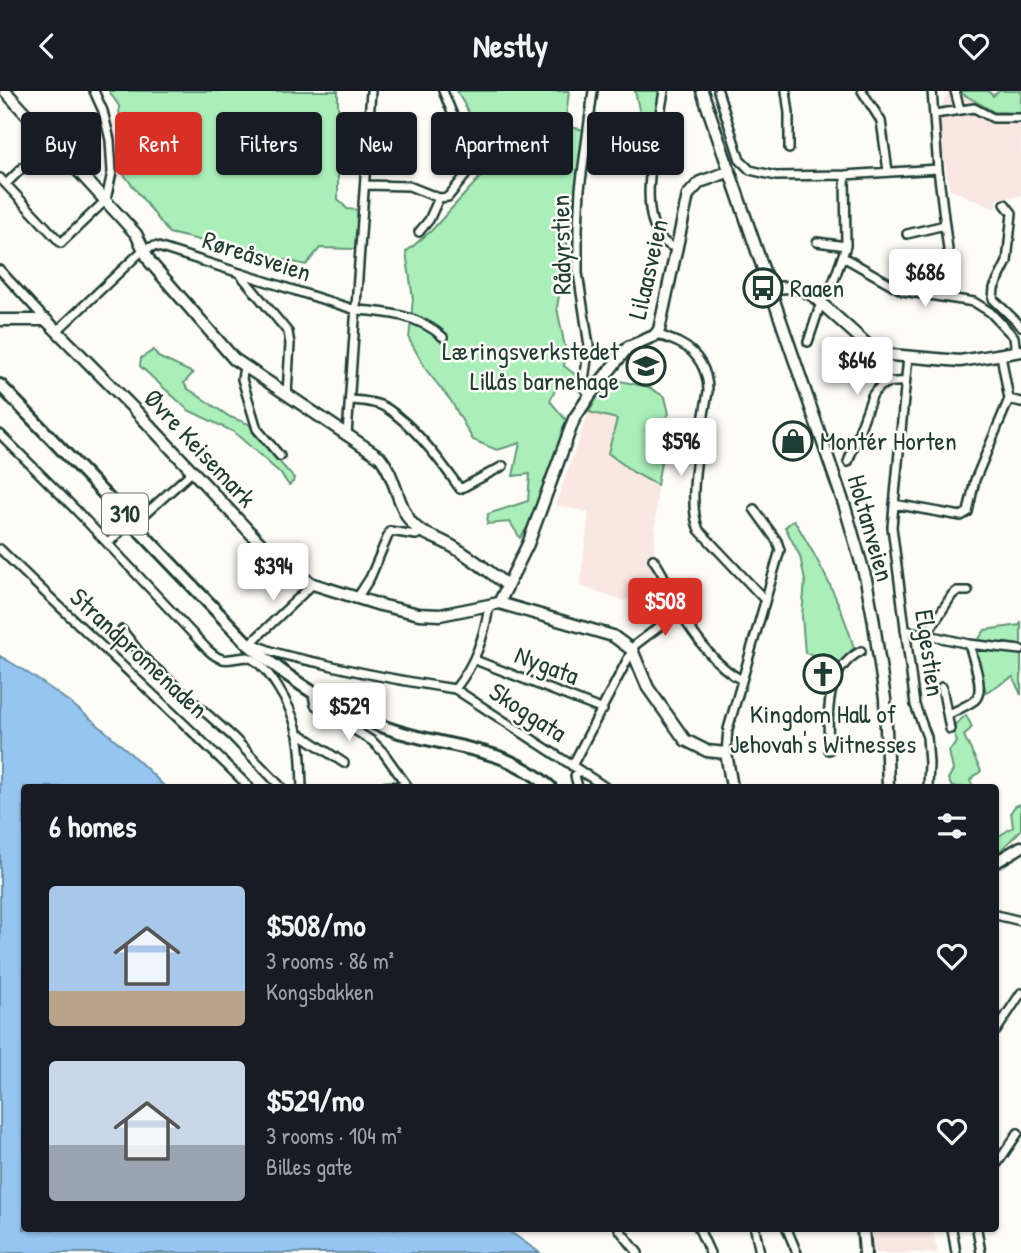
<!DOCTYPE html>
<meta charset="utf-8">
<style>
body{margin:0;font-family:"Patrick Hand",sans-serif;background:#20242c;color:#f1f3f6;height:100vh;display:flex;flex-direction:column;font-size:26px;white-space:nowrap}
*{box-sizing:border-box;margin:0}
p{font-size:23px;color:#9ea1a6}
.icon{flex:none;width:38px;height:38px;fill:none;stroke:currentColor;stroke-width:2;stroke-linecap:round;stroke-linejoin:round}
.map{position:relative;flex:1;overflow:hidden}
.side{position:absolute;left:21px;top:693px;width:978px;height:448px;display:flex;flex-direction:column;background:#171b24;border-radius:7px;box-shadow:0 2px 5px #0004}
.side>*{flex:none}
.hud{position:absolute;left:21px;top:21px;width:980px;height:63px;display:flex;gap:14px}
.price{position:absolute;translate:-50% -60px;padding:0 16px;border-radius:7px;background:#fff;color:#222;font-size:23px;line-height:46px;filter:drop-shadow(0 2px 4px #0008)}
.price::after{content:'';position:absolute;left:50%;top:42px;width:21px;height:16px;margin-left:-10px;background:inherit;clip-path:polygon(0 0,100% 0,50% 100%)}
.price.on{background:#d93025;color:#fff}
ul{padding:0;list-style:none}
li{display:flex;align-items:center;gap:21px;height:175px;padding:0 28px}
li span{display:grid;place-items:center;flex:none;width:196px;height:140px;border-radius:7px;color:#555}
li>.icon{margin-inline-start:auto}
span .icon{width:84px;height:84px;fill:#fffc;stroke-width:1}
li b{font-size:30px}
h2{display:flex;justify-content:space-between;align-items:center;height:84px;padding:0 28px;font-size:30px}
.chip{padding:0 24px;border-radius:7px;background:#171b24;box-shadow:0 2px 5px #0004;font-size:24px;line-height:63px}
.chip.on{background:#d93025;color:#fff}
header{display:flex;justify-content:space-between;align-items:center;height:91px;padding:0 28px;background:#171b24;font-size:32px;font-weight:700}
.map>svg:first-child{display:block}
.built{fill:#f9e7e2}
.green{fill:#aaefba;stroke:#649677;stroke-width:2}
.water{fill:#96c5f1;stroke:#668fa5;stroke-width:2}
.lines{fill:none;stroke-linecap:round;stroke-linejoin:round}
.street-casing{stroke:#1f3d34;stroke-width:12}
.secondary-casing{stroke:#1f3d34;stroke-width:15}
.primary-casing{stroke:#1f3d34;stroke-width:16}
.street{stroke:#fdfcf7;stroke-width:7}
.secondary{stroke:#fdfcf7;stroke-width:10}
.primary{stroke:#fdfcf7;stroke-width:10}
.labels{text-anchor:middle;stroke-width:5;stroke-linejoin:round;paint-order:stroke}
.shield{fill:#fdfcf7;stroke:#62766e;stroke-width:2}
.shield-label{font-size:24px;font-weight:bold;fill:#1f3d34}
.street-label{font-size:26px;fill:#1f3d34;stroke:#fdfcf7}
.poi-label{font-size:26px;fill:#1f3d34;stroke:#fdfcf7;text-anchor:start}
</style>
<header><svg class="icon" aria-label="back" viewBox="0 0 24 24"><path d="M15 5l-7 7 7 7"/></svg>Nestly<svg class="icon" aria-label="heart" viewBox="0 0 24 24"><path d="M12 20l-8-8c-3-5 5-10 8-4 3-6 11-1 8 4z"/></svg></header>
<div class="map">
<svg width="1021" height="1162" viewBox="0 0 1021 1162">
<rect width="100%" height="100%" fill="#fdfcf7"/>
<filter id="ink" filterUnits="userSpaceOnUse"><feTurbulence type="fractalNoise" baseFrequency=".0143" numOctaves="2"/><feDisplacementMap in="SourceGraphic" scale="14" xChannelSelector="R" yChannelSelector="G"/><feConvolveMatrix kernelMatrix="1 2 1 2 8 2 1 2 1" color-interpolation-filters="sRGB"/></filter>
<g filter="url(#ink)">
<path class="built" d="M 948,0 L 1021,0 L 1021,105 L 998,108 L 995,118 L 950,98 L 936,28 Z
M 589,321 L 617,328 L 633,381 L 657,394 L 653,488 L 626,510 L 580,495 L 589,421 L 555,414 Z
M 857,1138 L 932,1138 L 938,1162 L 859,1162 Z"/>
<path class="green" d="M 109,0 L 338,0 L 338,108 L 347,118 L 359,119 L 355,158 L 320,157 L 306,174 L 169,142 L 122,81 L 119,15 Z
M 457,0 L 569,0 L 565,35 L 585,39 L 557,217 L 566,261 L 564,275 L 576,284 L 573,293 L 556,297 L 550,310 L 566,329 L 534,426 L 520,447 L 510,431 L 487,433 L 488,423 L 528,410 L 530,383 L 513,385 L 520,352 L 497,359 L 473,349 L 451,310 L 427,280 L 409,248 L 413,208 L 406,161 L 431,140 L 495,70 Z
M 635,0 L 658,0 L 660,8 L 650,61 L 634,62 L 633,75 L 627,77 L 590,71 L 590,46 L 595,38 L 612,35 L 620,26 L 640,23 Z
M 958,0 L 988,0 L 993,5 L 999,0 L 1021,0 L 1021,22 L 994,21 Z
M 154,259 L 158,266 L 193,282 L 184,292 L 187,297 L 230,326 L 249,333 L 256,345 L 294,387 L 293,391 L 289,394 L 280,382 L 234,341 L 188,319 L 140,275 L 141,267 Z
M 611,288 L 648,296 L 665,306 L 669,323 L 660,332 L 662,366 L 657,394 L 633,381 L 608,362 L 617,328 L 589,321 L 599,303 Z
M 794,429 C 819,470 841,511 854,557 L 840,571 L 805,562 L 802,525 L 805,490 L 800,465 L 785,436 Z
M 1021,530 L 1021,604 L 1013,586 L 986,601 L 974,555 L 985,539 L 1020,534 Z
M 966,624 L 972,636 L 964,645 L 981,680 L 970,689 L 973,696 L 952,696 L 948,688 L 953,679 L 949,660 L 957,651 L 952,636 Z
M 1021,713 L 1021,739 L 996,764 L 996,741 L 999,745 L 1013,736 L 1011,721 L 1015,715 Z"/>
<path class="water" d="M 0,565 C 61,600 116,646 165,696 L 24,696 L 24,1138 L 506,1138 L 540,1162 L 0,1162 Z"/>
<g class="lines">
<g class="street-casing">
<path id="street" d="M 664,0 C 659,37 627,143 676,157
M 718,0 L 740,69 L 750,79 L 776,85 L 845,84 L 938,78
M 786,0 L 789,22 L 789,58
M 862,0 L 881,30 L 888,80
M 932,0 L 938,78 L 954,207
M 955,0 L 960,19
M 935,23 L 974,17 L 993,27 L 1021,27
M 0,87 L 61,152 L 106,109 L 112,81 L 110,49 L 103,20 L 94,0
M 6,93 L 50,49
M 365,94 L 409,95 L 439,107 L 448,106 L 482,64 L 482,59 L 455,29 L 443,0
M 1005,113 L 1012,122 L 1007,171 L 994,197 L 993,208 L 1021,235
M 419,141 L 429,129 L 439,107
M 907,143 L 945,134
M 817,151 L 846,155
M 843,166 L 903,200 L 974,211 L 990,221 L 1014,246 L 1016,261
M 0,179 L 46,229
M 240,183 L 288,241 L 290,253 L 287,303
M 58,239 L 144,158 L 155,155 L 356,219 C 387,221 419,224 443,246
M 657,242 C 664,247 671,248 679,252 C 698,261 708,280 708,300 C 703,335 685,408 699,439 L 765,509
M 808,251 L 821,212 L 832,195 L 846,155 L 845,84
M 908,265 L 892,436 L 915,614 L 927,646 L 929,672 L 928,696
M 244,276 L 242,288 L 257,338 L 280,365
M 590,304 L 583,296 L 589,255 L 578,182 L 578,138 L 580,98 L 593,0
M 1009,308 L 1021,311
M 350,309 C 363,310 378,311 388,318 C 416,337 441,370 460,398 L 503,375
M 0,343 L 75,418 L 208,559 C 224,574 228,567 248,566 C 268,573 291,616 296,636 C 302,656 301,677 302,696
M 347,344 L 371,0
M 848,371 L 872,305 C 880,292 890,290 905,291
M 894,413 L 961,425 L 968,421 L 975,389 L 1009,308 L 1001,264
M 134,433 L 193,380
M 108,452 L 124,437
M 0,458 C 82,539 168,615 249,696
M 653,468 C 666,485 671,503 680,521 C 694,545 717,577 742,589
M 357,507 L 370,487 L 390,440 L 416,444 L 422,441
M 122,539 L 143,566 L 233,646 L 281,696
M 905,539 L 969,553 C 972,566 986,599 975,609 C 967,615 957,619 949,623
M 927,543 L 952,504 L 957,500 L 968,500
M 252,551 C 271,563 297,567 320,572 C 364,583 409,591 455,598 C 475,573 484,547 489,515
M 252,551 L 313,493
M 969,553 L 1021,559
M 475,569 L 603,619
M 942,596 L 950,638
M 455,598 L 605,696
M 313,603 L 315,614 L 372,650 L 383,661 L 408,696
M 297,641 L 344,672
M 829,659 C 827,624 825,579 861,560
M 726,662 L 728,638 L 780,459 L 777,450 L 754,418
M 572,675 L 635,554 L 680,520
M 379,696 L 405,695
M 578,696 L 575,685 L 579,679
M 996,824 L 1021,830
M 996,940 L 1021,902
M 996,1074 L 1018,1042
M 619,1138 L 638,1162
M 699,1138 L 710,1162
M 755,1138 L 760,1162
M 787,1138 L 797,1162
M 952,1138 L 956,1162
M 977,1138 L 981,1162"/>
</g>
<g class="secondary-casing">
<path id="secondary" d="M 5,0 L 136,143 L 150,171 L 234,268 L 380,366 C 396,386 396,411 411,431 C 420,443 436,446 448,453 C 469,464 488,480 507,494
M 702,0 L 845,416 L 866,489 L 873,526 L 885,608 L 888,696
M 769,198 C 786,195 797,195 812,204 L 871,257 L 891,264 L 960,270 L 1021,260
M 0,229 L 46,229 L 135,319 L 274,467 L 296,483 L 313,493 L 380,514 L 419,523 L 440,524 L 499,512 L 613,545 L 632,559 L 648,597 L 685,649 L 707,660 L 726,662 L 732,696
M 499,512 L 528,453 L 574,328 L 590,304 L 628,256 L 654,245 L 659,239 L 688,104 L 700,91 L 728,81
M 996,771 L 1021,756"/>
</g>
<g class="primary-casing">
<path id="primary" d="M 0,294 L 249,554 C 293,591 340,623 396,640 C 454,658 503,655 550,696
M 863,1138 L 865,1162"/>
</g>
<use href="#street" class="street"/>
<use href="#secondary" class="secondary"/>
<use href="#primary" class="primary"/>
</g>
</g>
<defs>
<g id="bus-ring" transform="scale(2.0125)"><circle r="9.5" fill="#fdfcf7" stroke="#1f3d34" stroke-width="1.5"/><path d="M-5-6H5V4H4V6H2V4H-2V6H-4V4H-5ZM-3.5-4V0h7V-4ZM-3.5 1.2v1.5H-2V1.2ZM2 1.2v1.5H3.5V1.2Z" fill="#1f3d34"/></g>
<g id="school-ring" transform="scale(2.0125)"><circle r="9.5" fill="#fdfcf7" stroke="#1f3d34" stroke-width="1.5"/><path d="M0-5L7-2L0 1L-7-2ZM-4 1L0 2.5L4 1V4Q0 6-4 4Z" fill="#1f3d34"/></g>
<g id="shop-ring" transform="scale(2.0125)"><circle r="9.5" fill="#fdfcf7" stroke="#1f3d34" stroke-width="1.5"/><path d="M-5-2.5h2.3a2.7 3.5 0 0 1 5.4 0H5L5.5 6h-11ZM-1.5-2.5h3a1.5 2.3 0 0 0-3 0Z" fill="#1f3d34"/></g>
<g id="church-ring" transform="scale(2.0125)"><circle r="9.5" fill="#fdfcf7" stroke="#1f3d34" stroke-width="1.5"/><path d="M-1.2-6h2.4v3.5h3.3v2.4h-3.3V6h-2.4V-.1h-3.3v-2.4h3.3Z" fill="#1f3d34"/></g>
</defs>
<g fill-rule="evenodd">
<use href="#bus-ring" x="763" y="197"/>
<use href="#school-ring" x="646" y="275"/>
<use href="#shop-ring" x="793" y="350"/>
<use href="#church-ring" x="823" y="583"/>
</g>
<g class="labels">
<rect class="shield" x="102" y="402.5" width="46" height="41" rx="5"/>
<g class="shield-label">
<text x="125" y="431">310</text>
</g>
<g class="street-label">
<text transform="translate(561 154) rotate(-91)" y="9">Rådyrstien</text>
<text transform="translate(257 165) rotate(18)" y="9">Røreåsveien</text>
<text transform="translate(648 178) rotate(-77)" y="9">Lilaasveien</text>
<text transform="translate(200 357) rotate(47)" y="9">Øvre Keisemark</text>
<text transform="translate(871 437) rotate(74)" y="9">Holtanveien</text>
<text transform="translate(139 562) rotate(43)" y="9">Strandpromenaden</text>
<text transform="translate(930 562) rotate(82)" y="9">Elgestien</text>
<text transform="translate(547 574) rotate(21)" y="9">Nygata</text>
<text transform="translate(528 621) rotate(33)" y="9">Skoggata</text>
</g>
<g class="poi-label">
<text x="790" y="206">Raaen</text>
<text x="619" y="269" text-anchor="end">Læringsverkstedet<tspan x="619" dy="30">Lillås barnehage</tspan></text>
<text x="820" y="359">Montér Horten</text>
<text x="823" y="632" text-anchor="middle">Kingdom Hall of<tspan x="823" dy="30">Jehovah's Witnesses</tspan></text>
</g>
</g>
</svg>
<b class="price" style="left:925px;top:218px">$686</b>
<b class="price" style="left:857px;top:306px">$646</b>
<b class="price" style="left:681px;top:387px">$596</b>
<b class="price" style="left:273px;top:512px">$394</b>
<b class="price on" style="left:665px;top:547px">$508</b>
<b class="price" style="left:349px;top:652px">$529</b>
<div class="hud">
<a class="chip">Buy</a>
<a class="chip on">Rent</a>
<a class="chip">Filters</a>
<a class="chip">New</a>
<a class="chip">Apartment</a>
<a class="chip">House</a>
</div>
<section class="side">
<h2>6 homes<svg class="icon" aria-label="filters" viewBox="0 0 24 24"><path d="M4 7h16M4 17h16"/><circle cx="9" cy="7" r="2"/><circle cx="15" cy="17" r="2"/></svg></h2>
<ul>
<li><span style="background:linear-gradient(#a9c7e8 75%,#b9a48a 0)"><svg class="icon" aria-label="home" viewBox="0 0 24 24"><path d="M3 11l9-7 9 7M6 9v11h12V9"/></svg></span><div><b>$508/mo</b><p>3 rooms · 86 m²</p><p>Kongsbakken</p></div><svg class="icon" aria-label="heart" viewBox="0 0 24 24"><path d="M12 20l-8-8c-3-5 5-10 8-4 3-6 11-1 8 4z"/></svg></li>
<li><span style="background:linear-gradient(#c9d6e8 60%,#9aa5b1 0)"><svg class="icon" aria-label="home" viewBox="0 0 24 24"><path d="M3 11l9-7 9 7M6 9v11h12V9"/></svg></span><div><b>$529/mo</b><p>3 rooms · 104 m²</p><p>Billes gate</p></div><svg class="icon" aria-label="heart" viewBox="0 0 24 24"><path d="M12 20l-8-8c-3-5 5-10 8-4 3-6 11-1 8 4z"/></svg></li>
</ul>
</section>
</div>
